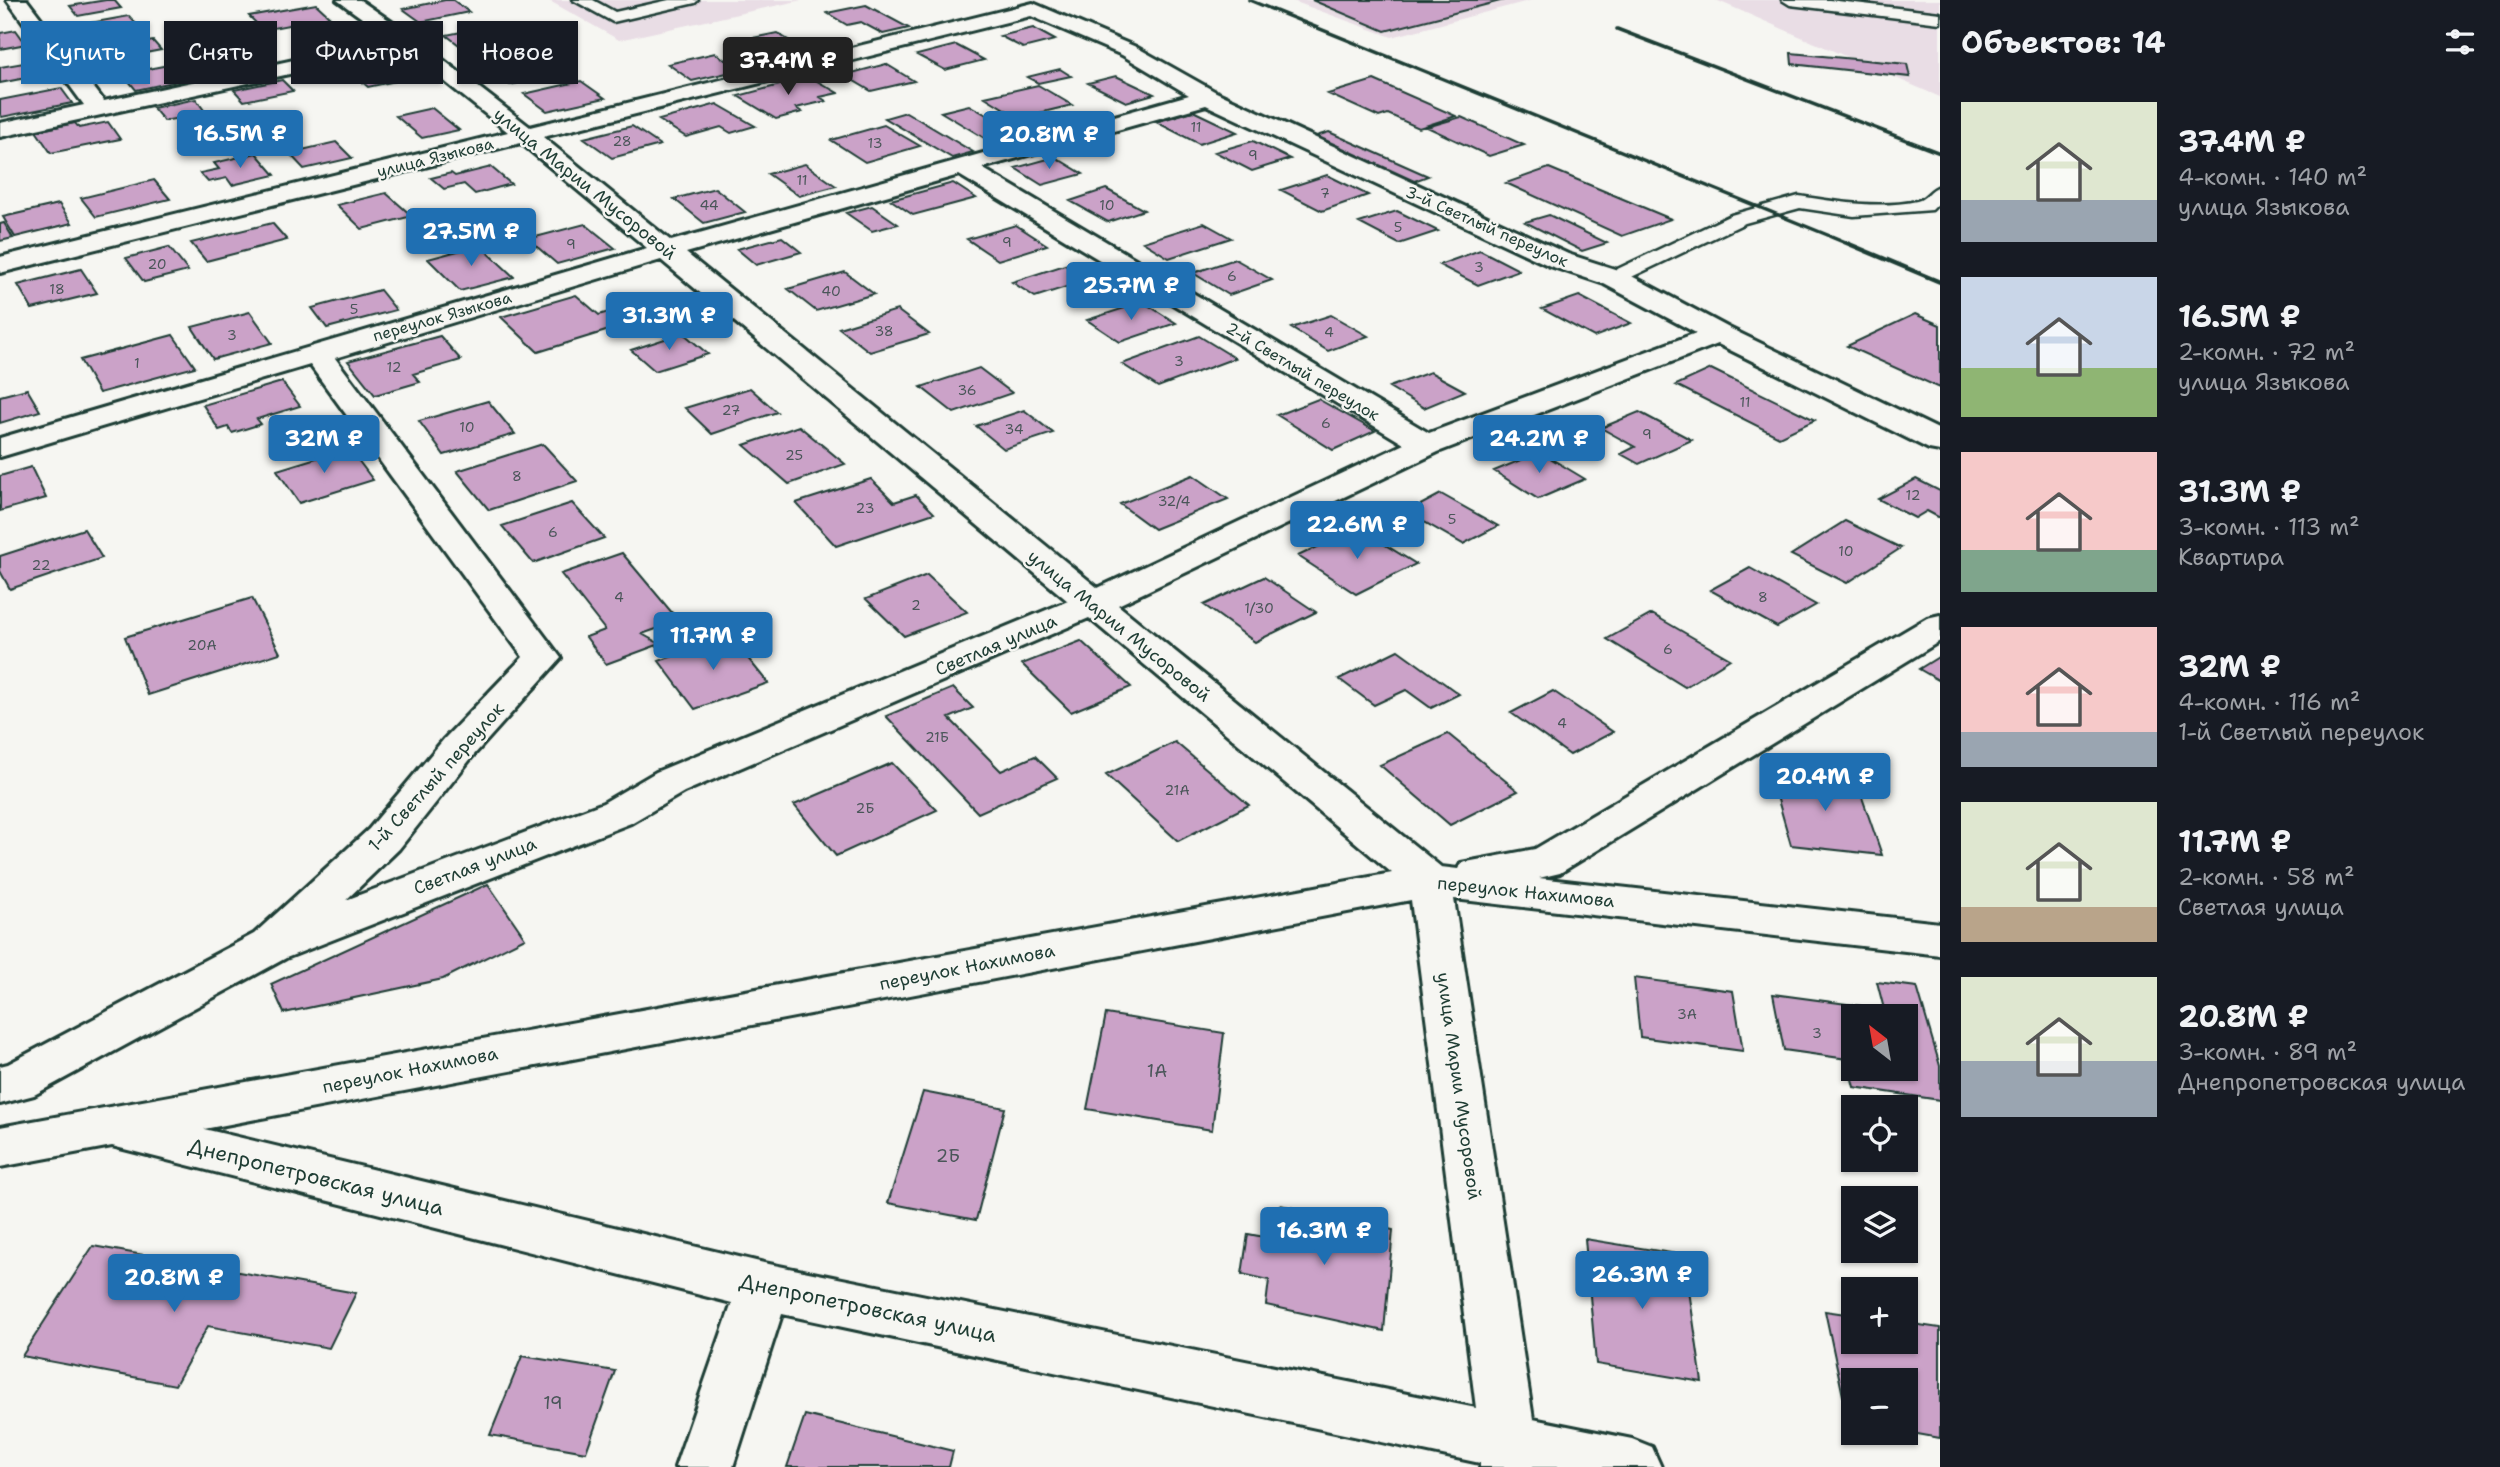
<!DOCTYPE html>
<html lang="ru">
<meta charset="utf-8">
<style>
body{margin:0;font-family:"Shantell Sans",sans-serif;background:#20242c;color:#f1f3f6;height:100vh;display:flex;flex-direction:column;font-size:26px;white-space:nowrap}
*{box-sizing:border-box;margin:0}
p{font-size:23px;color:#9ea1a6}
.icon{flex:none;width:38px;height:38px;fill:none;stroke:currentColor;stroke-width:2;stroke-linecap:round;stroke-linejoin:round}
.map{position:relative;flex:1;overflow:hidden}
.details{display:flex;flex-direction:column;background:#171b24;width:560px}
.details>*{flex:none}
.banner{position:absolute;left:21px;top:21px;width:665px;height:63px;display:flex;gap:14px}
.needle{width:46px;rotate:329deg}
.tools{position:absolute;left:1841px;top:1004px;display:grid;gap:14px}
.tools a{display:grid;place-items:center;width:77px;height:77px;border-radius:0px;background:#171b24;box-shadow:0 2px 5px #0004;font-size:35px}
.price{position:absolute;translate:-50% -60px;padding:0 16px;border-radius:7px;background:#1f6fb2;color:#fff;font-size:23px;line-height:46px;filter:drop-shadow(0 2px 4px #0008)}
.price::after{content:'';position:absolute;left:50%;top:42px;width:21px;height:16px;margin-left:-10px;background:inherit;clip-path:polygon(0 0,100% 0,50% 100%)}
.price.on{background:#222;color:#fff}
ul{padding:0;list-style:none}
li{display:flex;align-items:center;gap:21px;height:175px;padding:0 21px}
li span{display:grid;place-items:center;flex:none;width:196px;height:140px;border-radius:0px;color:#555}
li>.icon{margin-inline-start:auto}
span .icon{width:84px;height:84px;fill:#fffc;stroke-width:1}
li b{font-size:30px}
h2{display:flex;justify-content:space-between;align-items:center;height:84px;padding:0 21px;font-size:30px}
.chip{padding:0 24px;border-radius:0px;background:#171b24;box-shadow:0 2px 5px #0004;font-size:24px;line-height:63px}
.chip.on{background:#1f6fb2;color:#fff}
main{display:flex;flex:1;min-height:0}
.map>svg:first-child{display:block}
.built{fill:#e9dde5}
.building{fill:#cba2c8;stroke:#1f3d34;stroke-width:2;fill-rule:evenodd}
.lines{fill:none;stroke-linecap:round;stroke-linejoin:round}
.lane-casing{stroke:#1f3d34;stroke-width:5}
.street-casing{stroke:#1f3d34;stroke-width:6}
.lane{fill:#f6f6f2;fill-rule:evenodd}
.street{fill:#f6f6f2;fill-rule:evenodd}
.rail-far1{stroke:#1f3d34;stroke-width:3.5}
.rail{stroke:#1f3d34;stroke-width:4.5}
.labels{text-anchor:middle;stroke-width:5;stroke-linejoin:round;paint-order:stroke}
.number-label{font-size:14px;fill:#4a5659}
.far-street-label{font-size:16px;fill:#1f3d34;stroke:#f6f6f2}
.street-label{font-size:18px;fill:#1f3d34;stroke:#f6f6f2}
.near-number-label{font-size:18px;fill:#4a5659}
.near-street-label{font-size:21px;fill:#1f3d34;stroke:#f6f6f2}
</style>
<main>
<div class="map">
<svg width="1940" height="1467" viewBox="0 0 1940 1467">
<rect width="100%" height="100%" fill="#f6f6f2"/>
<filter id="ink" filterUnits="userSpaceOnUse"><feTurbulence type="fractalNoise" baseFrequency=".0143" numOctaves="2"/><feDisplacementMap in="SourceGraphic" scale="14" xChannelSelector="R" yChannelSelector="G"/><feConvolveMatrix kernelMatrix="1 2 1 2 8 2 1 2 1" color-interpolation-filters="sRGB"/></filter>
<g filter="url(#ink)">
<path class="built" d="M 548,0 L 802,0 L 619,40 Z
M 1290,0 L 1532,0 L 1392,37 Z
M 1716,0 L 1940,0 L 1940,97 Z"/>
<path class="building" d="M 106,0 L 114,0 L 121,8 L 78,16 L 70,6 Z
M 445,0 L 453,0 L 469,12 L 421,22 L 403,9 Z
M 1312,0 L 1504,0 L 1385,31 Z
M 316,4 L 330,17 L 263,30 L 249,16 Z
M 866,5 L 909,28 L 883,34 L 861,22 L 847,25 L 827,13 Z
M 129,16 L 139,27 L 94,36 L 85,24 Z
M 496,25 L 518,40 L 467,51 L 446,35 Z
M 1033,28 L 1055,40 L 1023,48 L 1000,36 Z
M 342,29 L 359,42 L 322,50 L 306,36 Z
M 16,30 L 26,44 L 0,49 L 0,33 Z
M 777,33 L 801,48 L 753,59 L 729,43 Z
M 153,41 L 161,50 L 115,59 L 108,49 Z
M 956,45 L 984,60 L 945,70 L 917,55 Z
M 523,50 L 557,74 L 510,85 L 477,60 Z
M 715,53 L 740,70 L 692,81 L 668,64 Z
M 1791,53 L 1907,64 L 1910,77 L 1792,64 Z
M 41,60 L 51,73 L 0,83 L 0,67 Z
M 377,60 L 401,80 L 368,87 L 345,67 Z
M 183,62 L 197,77 L 136,90 L 123,74 Z
M 886,64 L 914,81 L 871,91 L 844,75 Z
M 1060,69 L 1071,76 L 1038,83 L 1027,77 Z
M 1116,76 L 1154,94 L 1126,102 L 1088,83 Z
M 810,77 L 838,93 L 820,97 L 826,101 L 796,108 L 802,112 L 776,119 L 738,96 Z
M 282,80 L 293,91 L 244,101 L 234,90 Z
M 1374,80 L 1456,116 L 1419,128 L 1388,114 L 1379,117 L 1328,94 Z
M 581,81 L 605,98 L 547,111 L 524,94 Z
M 1038,85 L 1072,105 L 1019,118 L 985,97 Z
M 61,88 L 72,103 L 2,117 L 0,114 L 0,100 Z
M 196,99 L 206,113 L 164,121 L 153,108 Z
M 717,104 L 755,126 L 731,133 L 721,127 L 686,137 L 659,120 Z
M 969,105 L 1020,134 L 991,142 L 941,112 Z
M 432,108 L 459,130 L 422,138 L 396,116 Z
M 1193,111 L 1237,132 L 1199,144 L 1156,122 Z
M 906,112 L 973,152 L 952,158 L 885,118 Z
M 1461,117 L 1524,145 L 1489,156 L 1427,127 Z
M 108,122 L 120,139 L 51,153 L 36,131 L 75,123 L 79,128 Z
M 884,125 L 920,146 L 865,162 L 831,140 Z
M 632,126 L 660,145 L 612,158 L 584,138 Z
M 1329,132 L 1428,176 L 1409,183 L 1310,138 Z
M 1253,141 L 1290,159 L 1252,171 L 1215,152 Z
M 336,142 L 352,158 L 304,169 L 289,153 Z
M 256,153 L 275,175 L 232,185 L 227,178 L 208,182 L 200,173 L 219,169 L 214,163 Z
M 1055,157 L 1083,174 L 1042,185 L 1015,168 Z
M 805,164 L 836,186 L 799,196 L 768,174 Z
M 491,167 L 511,184 L 475,194 L 464,184 L 444,189 L 431,178 L 451,173 L 455,176 Z
M 1549,168 L 1671,219 L 1622,236 L 1506,183 Z
M 1327,175 L 1368,195 L 1322,211 L 1281,190 Z
M 154,180 L 170,199 L 96,217 L 81,198 Z
M 953,183 L 976,198 L 913,215 L 891,200 Z
M 715,188 L 745,212 L 704,223 L 674,199 Z
M 1106,189 L 1144,210 L 1108,222 L 1070,201 Z
M 386,193 L 412,216 L 362,229 L 337,205 Z
M 59,204 L 72,223 L 15,237 L 3,217 Z
M 872,206 L 898,224 L 872,231 L 846,213 Z
M 1397,211 L 1438,231 L 1399,244 L 1359,223 Z
M 1549,215 L 1607,243 L 1582,251 L 1525,222 Z
M 4,223 L 13,238 L 0,241 L 0,224 Z
M 272,223 L 287,240 L 206,261 L 191,243 Z
M 1204,223 L 1231,238 L 1169,258 L 1143,242 Z
M 585,224 L 615,248 L 557,264 L 528,239 Z
M 1016,225 L 1047,245 L 998,260 L 967,239 Z
M 782,237 L 801,252 L 756,265 L 737,249 Z
M 480,245 L 514,277 L 460,291 L 428,259 Z
M 169,247 L 188,271 L 144,282 L 126,258 Z
M 1480,250 L 1519,270 L 1478,285 L 1439,265 Z
M 1235,259 L 1272,280 L 1229,295 L 1193,273 Z
M 1077,261 L 1120,287 L 1088,298 L 1069,286 L 1035,297 L 1012,282 Z
M 81,269 L 97,293 L 32,309 L 18,285 Z
M 845,272 L 874,294 L 816,311 L 788,289 Z
M 380,290 L 396,310 L 327,328 L 312,308 Z
M 576,295 L 599,315 L 662,296 L 677,309 L 538,352 L 501,317 Z
M 1579,296 L 1631,323 L 1594,337 L 1542,309 Z
M 1143,302 L 1176,323 L 1120,342 L 1087,320 Z
M 897,310 L 929,334 L 870,352 L 839,328 Z
M 250,312 L 272,343 L 213,359 L 192,327 Z
M 1915,314 L 1940,325 L 1940,388 L 1847,346 Z
M 1331,315 L 1368,336 L 1328,351 L 1291,328 Z
M 683,333 L 708,354 L 655,371 L 631,350 Z
M 173,335 L 195,367 L 99,393 L 80,360 Z
M 440,336 L 461,360 L 413,374 L 420,382 L 375,395 L 348,361 Z
M 1199,336 L 1235,358 L 1158,387 L 1122,364 Z
M 979,368 L 1012,393 L 954,413 L 921,387 Z
M 1711,369 L 1815,420 L 1779,437 L 1676,385 Z
M 1430,372 L 1465,391 L 1424,408 L 1389,387 Z
M 282,382 L 300,406 L 257,419 L 261,424 L 232,433 L 228,427 L 219,430 L 203,405 Z
M 750,388 L 777,412 L 712,434 L 685,408 Z
M 27,389 L 40,411 L 0,423 L 0,396 Z
M 1318,399 L 1375,431 L 1333,450 L 1277,415 Z
M 488,401 L 515,434 L 444,455 L 419,421 Z
M 1024,410 L 1053,433 L 1004,449 L 976,426 Z
M 1639,412 L 1692,440 L 1639,464 L 1621,454 L 1635,447 L 1601,428 Z
M 799,426 L 845,464 L 789,484 L 744,445 Z
M 543,444 L 577,481 L 489,510 L 457,471 Z
M 349,448 L 373,480 L 299,503 L 277,470 Z
M 1540,452 L 1585,479 L 1538,499 L 1494,471 Z
M 31,467 L 46,498 L 0,511 L 0,476 Z
M 1193,475 L 1228,499 L 1154,529 L 1120,504 Z
M 871,479 L 894,502 L 916,495 L 934,513 L 836,546 L 796,503 Z
M 1916,479 L 1940,491 L 1940,518 L 1927,511 L 1915,518 L 1878,499 Z
M 1441,494 L 1498,526 L 1463,544 L 1407,512 Z
M 572,503 L 604,538 L 533,563 L 502,526 Z
M 1845,521 L 1901,548 L 1847,583 L 1791,555 Z
M 1358,528 L 1416,564 L 1356,594 L 1298,556 Z
M 84,529 L 102,558 L 10,589 L 0,571 L 0,556 Z
M 622,553 L 679,621 L 642,634 L 660,644 L 606,664 L 586,637 L 605,630 L 561,574 Z
M 1750,568 L 1816,605 L 1777,627 L 1710,590 Z
M 927,575 L 967,612 L 904,636 L 866,599 Z
M 1264,577 L 1316,612 L 1255,642 L 1204,605 Z
M 252,598 L 280,653 L 148,695 L 125,637 Z
M 1652,614 L 1730,659 L 1685,687 L 1607,639 Z
M 730,636 L 768,683 L 695,709 L 659,661 Z
M 1081,641 L 1131,687 L 1071,712 L 1022,664 Z
M 1398,650 L 1459,694 L 1431,708 L 1406,690 L 1374,705 L 1339,679 Z
M 1940,656 L 1940,681 L 1919,669 Z
M 953,688 L 973,708 L 949,718 L 1001,771 L 1035,756 L 1057,778 L 978,813 L 886,716 Z
M 1553,691 L 1613,732 L 1570,755 L 1511,713 Z
M 1448,734 L 1518,791 L 1450,825 L 1380,765 Z
M 1175,742 L 1249,805 L 1178,841 L 1106,775 Z
M 892,763 L 937,810 L 836,856 L 794,805 Z
M 1770,772 L 1856,780 L 1882,855 L 1791,845 Z
M 488,884 L 525,938 L 443,979 L 284,1013 L 271,984 Z
M 1634,978 L 1733,991 L 1743,1051 L 1640,1037 Z
M 1877,982 L 1917,987 L 1940,1066 L 1940,1100 L 1854,1087 L 1847,1059 L 1784,1050 L 1773,994 L 1884,1009 ZM 1853,1017 L 1906,1017 L 1906,1069 L 1853,1069 Z
M 1106,1014 L 1224,1033 L 1212,1130 L 1087,1109 Z
M 923,1092 L 1005,1108 L 976,1220 L 888,1203 Z
M 1280,1205 L 1393,1230 L 1384,1331 L 1266,1305 L 1269,1280 L 1242,1274 L 1248,1234 L 1275,1239 Z
M 1585,1239 L 1684,1255 L 1702,1382 L 1596,1364 Z
M 93,1246 L 356,1293 L 329,1348 L 208,1326 L 175,1385 L 22,1356 Z
M 1825,1311 L 1853,1315 L 1853,1342 L 1906,1342 L 1906,1323 L 1940,1328 L 1940,1438 L 1906,1432 L 1906,1381 L 1853,1381 L 1853,1424 L 1849,1424 Z
M 522,1356 L 615,1371 L 586,1452 L 490,1435 Z
M 805,1415 L 953,1451 L 949,1467 L 787,1467 Z"/>
<g class="lines">
<g class="lane-casing">
<path id="lane" d="M 573,0 L 593,0 L 615,12 L 669,0 L 698,0 L 695,3 L 613,22 Z
M 1782,0 L 1829,0 L 1940,13 L 1940,23 L 1790,5 Z
M 1940,186 L 1940,202 L 1932,210 L 1854,216 L 1800,208 L 1745,223 L 1621,282 L 1607,282 L 1604,278 L 1607,274 L 1731,215 L 1792,198 L 1799,196 C 1836,202 1880,209 1917,201 C 1926,199 1930,189 1940,186 Z"/>
</g>
<g class="street-casing">
<path id="street" d="M 7,0 L 27,0 L 104,101 L 391,39 L 337,0 L 360,0 L 415,38 L 530,127 L 1033,3 L 1136,47 L 1216,92 L 1568,254 L 1624,272 L 1729,328 L 1940,430 L 1940,451 L 1929,449 L 1718,344 L 1438,452 L 1118,605 L 1441,867 L 1458,869 L 1461,863 L 1535,849 L 1927,618 L 1940,615 L 1940,641 L 1560,873 L 1539,878 L 1940,923 L 1940,955 L 1454,899 L 1533,1419 L 1632,1439 L 1652,1447 L 1661,1467 L 1480,1467 L 1480,1463 L 782,1314 L 733,1467 L 675,1467 L 732,1303 L 112,1146 L 0,1167 L 0,1127 L 1392,873 L 1089,618 L 684,792 L 631,823 L 286,958 L 34,1095 L 0,1104 L 0,1066 L 8,1064 L 254,934 L 369,829 L 444,739 L 523,657 L 310,365 L 0,457 L 0,438 L 647,248 L 521,143 L 0,273 L 0,257 L 508,132 L 404,49 L 0,137 L 0,123 L 84,105 ZM 1031,16 L 1122,55 L 1189,95 L 671,241 L 543,137 ZM 1206,105 L 1550,266 L 1604,284 L 1696,333 L 1429,433 L 982,168 ZM 959,175 L 1404,444 L 1098,588 L 686,253 ZM 661,260 L 1068,601 L 656,772 L 603,803 L 346,900 L 399,849 L 472,757 L 561,658 L 335,358 ZM 1411,900 L 1476,1408 L 764,1263 L 204,1129 Z"/>
</g>
<use href="#lane" class="lane"/>
<use href="#street" class="street"/>
<path class="rail-far1" d="M 1249,0 L 1835,238
M 1617,29 L 1940,153"/>
<path class="rail" d="M 1830,236 L 1940,282"/>
</g>
</g>
<g class="labels">
<g class="number-label">
<text x="1196" y="132">11</text>
<text x="622" y="146">28</text>
<text x="875" y="148">13</text>
<text x="1253" y="160">9</text>
<text x="802" y="185">11</text>
<text x="1325" y="198">7</text>
<text x="709" y="210">44</text>
<text x="1107" y="210">10</text>
<text x="1398" y="232">5</text>
<text x="1007" y="247">9</text>
<text x="571" y="249">9</text>
<text x="157" y="269">20</text>
<text x="1479" y="272">3</text>
<text x="1232" y="281">6</text>
<text x="57" y="294">18</text>
<text x="831" y="296">40</text>
<text x="354" y="314">5</text>
<text x="884" y="336">38</text>
<text x="1329" y="337">4</text>
<text x="232" y="340">3</text>
<text x="1179" y="366">3</text>
<text x="137" y="368">1</text>
<text x="394" y="372">12</text>
<text x="967" y="395">36</text>
<text x="1745" y="407">11</text>
<text x="731" y="415">27</text>
<text x="1326" y="428">6</text>
<text x="467" y="432">10</text>
<text x="1014" y="434">34</text>
<text x="1647" y="439">9</text>
<text x="794" y="460">25</text>
<text x="517" y="481">8</text>
<text x="1913" y="500">12</text>
<text x="1174" y="506">32/4</text>
<text x="865" y="513">23</text>
<text x="1452" y="524">5</text>
<text x="553" y="537">6</text>
<text x="1846" y="556">10</text>
<text x="41" y="570">22</text>
<text x="619" y="602">4</text>
<text x="1763" y="602">8</text>
<text x="916" y="610">2</text>
<text x="1259" y="613">1/30</text>
<text x="202" y="650">20А</text>
<text x="1668" y="654">6</text>
<text x="1562" y="728">4</text>
<text x="937" y="742">21Б</text>
<text x="1177" y="795">21А</text>
<text x="865" y="813">2Б</text>
<text x="1687" y="1019">3А</text>
<text x="1817" y="1038">3</text>
</g>
<g class="far-street-label">
<text transform="translate(435 157) rotate(-14)" y="6">улица Языкова</text>
<text transform="translate(1487 226) rotate(24)" y="6">3-й Светлый переулок</text>
<text transform="translate(442 316) rotate(-16)" y="6">переулок Языкова</text>
<text transform="translate(1303 371) rotate(31)" y="6">2-й Светлый переулок</text>
</g>
<g class="street-label">
<text transform="translate(585 184) rotate(39)" y="6">улица Марии Мусоровой</text>
<text transform="translate(1119 626) rotate(39)" y="6">улица Марии Мусоровой</text>
<text transform="translate(996 645) rotate(-23)" y="6">Светлая улица</text>
<text transform="translate(436 777) rotate(-48)" y="6">1-й Светлый переулок</text>
<text transform="translate(475 866) rotate(-21)" y="6">Светлая улица</text>
<text transform="translate(1526 892) rotate(6)" y="6">переулок Нахимова</text>
<text transform="translate(967 967) rotate(-11)" y="6">переулок Нахимова</text>
<text transform="translate(410 1070) rotate(-11)" y="6">переулок Нахимова</text>
<text transform="translate(1459 1086) rotate(82)" y="6">улица Марии Мусоровой</text>
</g>
<g class="near-number-label">
<text x="1157" y="1077">1А</text>
<text x="948" y="1162">2Б</text>
<text x="553" y="1409">19</text>
</g>
<g class="near-street-label">
<text transform="translate(316 1177) rotate(14)" y="7">Днепропетровская улица</text>
<text transform="translate(868 1308) rotate(12)" y="7">Днепропетровская улица</text>
</g>
</g>
</svg>
<div class="tools">
<a><svg class="needle" viewBox="-14 -14 28 28"><path d="M0-13l5 13h-10z" fill="#e53935"/><path d="M0 13l5-13h-10z" fill="#9ea1a6"/></svg></a>
<a><svg class="icon" aria-label="locate" viewBox="0 0 24 24"><circle cx="12" cy="12" r="6"/><path d="M12 2v4M12 18v4M2 12h4M18 12h4"/></svg></a>
<a><svg class="icon" aria-label="layers" viewBox="0 0 24 24"><path d="M12 4l9 5-9 5-9-5zM3 14l9 5 9-5"/></svg></a>
<a>+</a>
<a>−</a>
</div>
<b class="price on" style="left:788px;top:97px">37.4M ₽</b>
<b class="price" style="left:240px;top:170px">16.5M ₽</b>
<b class="price" style="left:1049px;top:171px">20.8M ₽</b>
<b class="price" style="left:471px;top:268px">27.5M ₽</b>
<b class="price" style="left:1131px;top:322px">25.7M ₽</b>
<b class="price" style="left:669px;top:352px">31.3M ₽</b>
<b class="price" style="left:324px;top:475px">32M ₽</b>
<b class="price" style="left:1539px;top:475px">24.2M ₽</b>
<b class="price" style="left:1357px;top:561px">22.6M ₽</b>
<b class="price" style="left:713px;top:672px">11.7M ₽</b>
<b class="price" style="left:1825px;top:813px">20.4M ₽</b>
<b class="price" style="left:1324px;top:1267px">16.3M ₽</b>
<b class="price" style="left:1642px;top:1311px">26.3M ₽</b>
<b class="price" style="left:174px;top:1314px">20.8M ₽</b>
<div class="banner">
<a class="chip on">Купить</a>
<a class="chip">Снять</a>
<a class="chip">Фильтры</a>
<a class="chip">Новое</a>
</div>
</div>
<section class="details">
<h2>Объектов: 14<svg class="icon" aria-label="filters" viewBox="0 0 24 24"><path d="M4 7h16M4 17h16"/><circle cx="9" cy="7" r="2"/><circle cx="15" cy="17" r="2"/></svg></h2>
<ul>
<li><span style="background:linear-gradient(#dfe7d0 70%,#9aa5b1 0)"><svg class="icon" aria-label="home" viewBox="0 0 24 24"><path d="M3 11l9-7 9 7M6 9v11h12V9"/></svg></span><div><b>37.4M ₽</b><p>4-комн. · 140 m²</p><p>улица Языкова</p></div></li>
<li><span style="background:linear-gradient(#c9d6e8 65%,#8fb573 0)"><svg class="icon" aria-label="home" viewBox="0 0 24 24"><path d="M3 11l9-7 9 7M6 9v11h12V9"/></svg></span><div><b>16.5M ₽</b><p>2-комн. · 72 m²</p><p>улица Языкова</p></div></li>
<li><span style="background:linear-gradient(#f6c9c9 70%,#7fa58c 0)"><svg class="icon" aria-label="home" viewBox="0 0 24 24"><path d="M3 11l9-7 9 7M6 9v11h12V9"/></svg></span><div><b>31.3M ₽</b><p>3-комн. · 113 m²</p><p>Квартира</p></div></li>
<li><span style="background:linear-gradient(#f6c9c9 75%,#9aa5b1 0)"><svg class="icon" aria-label="home" viewBox="0 0 24 24"><path d="M3 11l9-7 9 7M6 9v11h12V9"/></svg></span><div><b>32M ₽</b><p>4-комн. · 116 m²</p><p>1-й Светлый переулок</p></div></li>
<li><span style="background:linear-gradient(#dfe7d0 75%,#b9a48a 0)"><svg class="icon" aria-label="home" viewBox="0 0 24 24"><path d="M3 11l9-7 9 7M6 9v11h12V9"/></svg></span><div><b>11.7M ₽</b><p>2-комн. · 58 m²</p><p>Светлая улица</p></div></li>
<li><span style="background:linear-gradient(#dfe7d0 60%,#9aa5b1 0)"><svg class="icon" aria-label="home" viewBox="0 0 24 24"><path d="M3 11l9-7 9 7M6 9v11h12V9"/></svg></span><div><b>20.8M ₽</b><p>3-комн. · 89 m²</p><p>Днепропетровская улица</p></div></li>
</ul>
</section>
</main>
